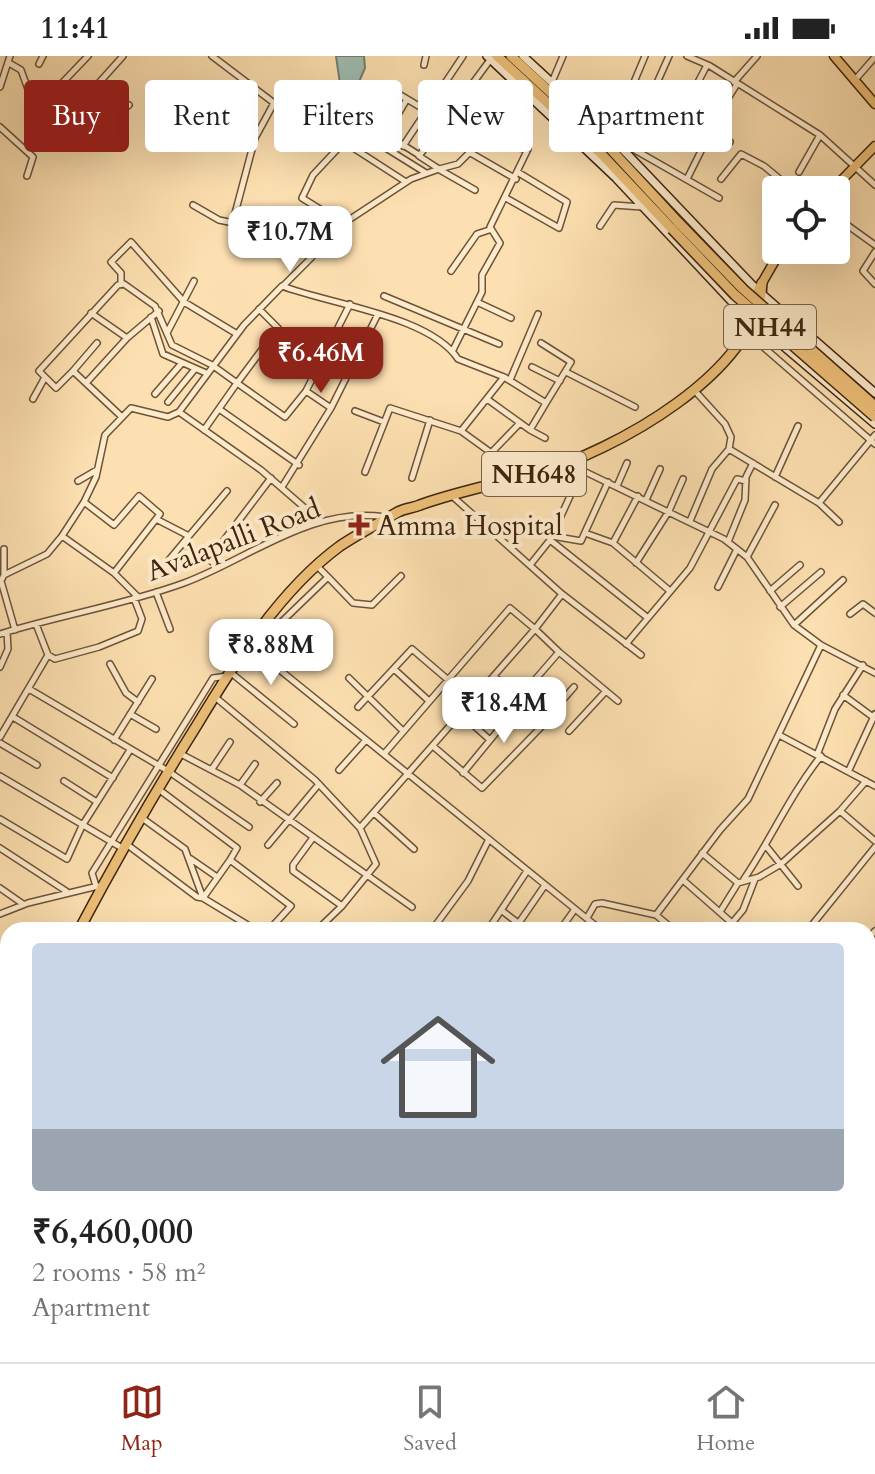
<!DOCTYPE html>
<meta charset="utf-8">
<style>
body{margin:0;font-family:Cardo,serif;background:#f2f2f2;color:#222;height:100vh;display:flex;flex-direction:column;font-size:30px;white-space:nowrap}
*{box-sizing:border-box;margin:0}
p{font-size:26px;color:#767676}
.icon{flex:none;width:44px;height:44px;fill:none;stroke:currentColor;stroke-width:2;stroke-linecap:round;stroke-linejoin:round}
.map{position:relative;flex:1;overflow:hidden}
.panel{position:absolute;left:0px;top:866px;width:876px;height:440px;display:flex;flex-direction:column;background:#fff;border-radius:24px 24px 0 0;box-shadow:0 8px 32px #0002}
.panel>*{flex:none}
.guide{position:absolute;left:24px;top:24px;width:828px;height:72px;display:flex;gap:16px}
.controls{position:absolute;left:762px;top:120px;display:grid;gap:16px}
.controls a{display:grid;place-items:center;width:88px;height:88px;border-radius:8px;background:#fff;box-shadow:0 8px 32px #0002;font-size:40px}
.price{position:absolute;translate:-50% -68px;padding:0 18px;border-radius:16px;background:#fff;color:#222;font-size:26px;line-height:52px;filter:drop-shadow(0 2px 4px #0008)}
.price::after{content:'';position:absolute;left:50%;top:48px;width:24px;height:18px;margin-left:-12px;background:inherit;clip-path:polygon(0 0,100% 0,50% 100%)}
.price.active{background:#8f2418;color:#fff}
ul{padding:0;list-style:none}
li{display:grid;align-content:center;gap:16px;height:424px;padding:0 32px}
li span{display:grid;place-items:center;height:248px;border-radius:8px;color:#555}
li>.icon{margin-inline-start:auto}
span .icon{width:144px;height:144px;fill:#fffc;stroke-width:1}
li b{font-size:34px}
.chip{padding:0 28px;border-radius:8px;background:#fff;box-shadow:0 8px 32px #0002;font-size:28px;line-height:72px}
.chip.active{background:#8f2418;color:#fff}
.status{display:flex;justify-content:space-between;align-items:center;height:56px;padding:0 40px;background:#fff;direction:ltr}
.status svg{height:22px;fill:currentColor}
.tabs{display:flex;justify-content:space-around;align-items:center;height:112px;border-top:2px solid #e0e0e0;background:#fff;font-size:22px;color:#767676}
.tabs a{display:grid;justify-items:center;gap:4px}
.tabs .active{color:#8f2418}
.map>svg:first-child{display:block}
.water{fill:#9fbdb0;stroke:#778070;stroke-width:2}
.lines{fill:none;stroke-linecap:round;stroke-linejoin:round}
.stream{stroke:#778070;stroke-width:2}
.street-casing{stroke:#6c5338;stroke-width:8}
.secondary-casing{stroke:#3c240f;stroke-width:10}
.primary-casing{stroke:#3c240f;stroke-width:11}
.highway-casing{stroke:#3c240f;stroke-width:12}
.street{stroke:#feebcc;stroke-width:5}
.secondary{stroke:#feebcc;stroke-width:7}
.primary{stroke:#eec078;stroke-width:8}
.highway{stroke:#eec078;stroke-width:9}
.highway-bridge-casing{stroke:#3c240f;stroke-width:12;stroke-linecap:butt}
.highway-bridge{stroke:#eec078;stroke-width:9}
.poi-dot{fill:#8f2418;stroke:#feebcc;stroke-width:3}
.labels{text-anchor:middle;stroke-width:8;stroke-linejoin:round;paint-order:stroke}
.shield{fill:#feebcc;stroke:#766048;stroke-width:2}
.shield-label{font-size:26px;font-weight:bold;fill:#3c240f}
.poi-label{font-size:28px;fill:#3c240f;stroke:#feebcc;text-anchor:start}
.street-label{font-size:28px;fill:#3c240f;stroke:#feebcc}
</style>
<div class="status"><b>11:41</b><svg viewBox="0 0 49 12"><path d="M0 12V9h3v3zM5 12V6h3v6zM10 12V3h3v9zM15 12V0h3v12zM26 1h20v11H26zM47 4h2v5h-2z"/></svg></div>
<div class="map">
<svg width="875" height="1306" viewBox="0 0 875 1306">
<rect width="100%" height="100%" fill="#fde0b1"/>
<filter id="stains"><feTurbulence type="fractalNoise" baseFrequency=".0025" numOctaves="4"/><feColorMatrix values="0 0 0 0 .2 0 0 0 0 .09 0 0 0 0 .02 0 0 0 .5 -.17"/></filter>
<radialGradient id="worn" r=".72"><stop offset=".6" stop-color="#630" stop-opacity="0"/><stop offset="1" stop-color="#630" stop-opacity=".3"/></radialGradient>
<path class="water" d="M 336,0 L 364,0 L 365,12 L 349,49 L 342,42 Z"/>
<g class="lines">
<path class="stream" d="M 868,1175 L 875,1176
M 241,1306 L 247,1298"/>
<g class="street-casing">
<path id="street" d="M 212,0 L 274,47 L 255,82 L 233,165
M 687,0 L 710,10 L 820,79 L 875,129
M 9,7 L 21,14 L 33,47 L 40,50 L 88,0
M 39,8 L 43,0
M 424,9 L 426,0
M 707,9 L 685,51 L 700,65 L 717,60 L 737,28
M 855,24 L 875,1
M 552,26 L 563,0
M 734,26 L 757,0
M 97,29 L 123,0
M 0,31 L 10,0
M 56,36 L 84,65 L 101,73 L 129,49
M 397,37 L 427,55
M 645,50 L 681,67 L 689,55
M 0,71 L 33,101 L 27,120
M 376,72 L 419,99
M 386,79 L 407,43
M 611,81 L 645,0
M 344,86 L 313,119 L 302,142 L 344,168
M 403,90 L 463,0
M 628,90 L 719,142
M 469,96 L 516,123
M 626,96 L 669,0
M 439,113 L 458,108 L 478,88 L 528,93
M 440,114 L 475,134
M 799,116 L 820,79
M 687,123 L 710,77 L 730,86
M 721,123 L 741,98 L 764,110 L 793,134
M 406,126 L 344,86 L 352,71 L 426,117
M 506,142 L 559,172 L 567,146 L 519,117
M 193,149 L 219,164 L 268,174 L 317,193
M 836,161 L 875,189
M 600,170 L 614,149 L 642,151
M 875,196 L 863,215 L 875,228
M 451,215 L 477,178 L 489,174
M 121,228 L 121,217 L 111,206 L 131,186 L 184,246 L 237,278
M 283,230 L 311,202 L 329,177 L 411,123 L 439,113 L 419,100 L 490,4
M 384,240 L 499,288
M 477,246 L 511,262
M 259,253 L 278,272 L 237,327 L 285,361 L 306,335 L 350,248
M 91,257 L 127,282 L 159,255
M 151,261 L 163,298 L 206,317
M 746,276 L 875,388
M 167,277 L 194,225
M 97,287 L 73,315 L 122,361
M 541,287 L 571,306 L 546,347
M 453,294 L 482,236 L 482,219 L 500,187 L 490,171 L 528,93 L 525,37
M 532,311 L 560,325
M 73,315 L 56,332 L 39,315 L 118,229 L 124,228 L 155,250 L 172,289 L 212,309 L 237,327 L 204,374
M 566,316 L 635,351
M 510,324 L 538,258
M 86,327 L 127,282
M 306,335 L 331,352
M 155,338 L 182,307
M 33,343 L 44,323
M 487,343 L 530,374 L 546,347 L 504,321
M 168,346 L 195,313
M 219,353 L 299,409
M 355,355 L 384,366
M 530,374 L 545,382
M 729,393 L 819,447 L 839,466
M 491,397 L 519,368
M 567,407 L 724,483 L 747,501 L 794,569 L 821,589 L 875,617
M 365,416 L 390,352 L 461,375
M 775,421 L 798,370
M 412,422 L 430,364
M 78,425 L 97,414
M 617,430 L 627,407
M 282,431 L 331,352 L 378,258
M 451,439 L 562,538 L 641,599
M 646,444 L 660,413
M 84,446 L 62,480 L 114,517 L 160,458 L 139,440 L 114,469 L 84,446 L 96,421 L 105,379 L 131,352 L 168,361 L 179,356
M 819,447 L 875,379
M 156,463 L 187,479
M 690,465 L 712,413 L 729,393 L 731,381 L 725,368 L 695,335
M 321,466 L 261,414 L 179,356 L 244,269 L 282,230 C 329,248 430,260 458,303 L 504,321 L 461,375 L 523,420
M 585,477 L 613,487 L 638,440
M 552,480 L 581,485 L 608,426
M 550,484 L 648,562
M 728,486 L 745,444 L 746,421 L 753,407
M 613,487 L 670,535
M 747,501 L 775,449
M 209,504 L 271,422
M 168,505 L 183,487
M 636,507 L 669,455 L 683,423
M 530,509 L 550,484 L 582,414
M 220,511 L 183,487 L 227,435
M 114,517 L 138,541
M 4,519 L 4,493
M 328,521 L 353,547 L 372,549 L 401,520
M 718,531 L 737,493
M 770,535 L 800,509
M 156,536 L 170,573
M 780,551 L 821,516
M 850,558 L 863,548 L 875,557
M 794,569 L 843,524
M 15,574 L 1,525 L 4,519 L 47,498 L 62,480
M 0,578 C 60,559 124,549 184,527 C 249,503 311,450 385,461
M 255,583 L 268,579 L 328,521 L 318,511
M 626,588 L 690,512 L 737,423 L 746,425
M 249,589 L 601,874
M 559,596 L 618,645
M 48,599 L 55,603 L 99,591 L 138,575 L 142,563 L 134,542
M 110,608 L 126,637 L 138,646
M 0,611 L 8,593 L 7,576
M 394,613 L 429,645
M 230,616 L 294,668
M 349,622 L 403,675
M 29,633 L 168,715 L 249,771
M 843,639 L 873,661
M 215,641 L 315,724 L 360,772
M 520,641 L 559,596 L 535,573 L 562,538
M 358,651 L 412,593 L 474,646
M 130,658 L 156,673
M 462,659 L 490,684
M 13,661 L 113,722
M 545,664 L 574,631
M 569,675 L 606,635
M 781,680 L 875,730
M 0,681 L 48,599 L 36,568
M 114,684 L 152,623
M 0,687 L 37,709
M 434,691 L 482,732 L 545,667 L 543,660 L 496,622
M 179,697 L 240,729
M 817,699 L 835,653 L 863,609
M 255,708 L 240,729 L 412,851
M 212,713 L 230,686
M 339,714 L 366,684
M 849,714 L 875,658
M 463,717 L 523,644
M 0,720 L 122,792
M 64,725 L 97,746
M 866,725 L 840,755 L 875,785
M 157,732 L 237,792 L 230,804 L 291,850 L 269,874
M 260,746 L 277,727
M 374,757 L 414,793
M 142,762 L 185,793 L 203,842 L 256,874
M 0,763 L 67,803 L 82,770 L 130,694
M 312,783 L 293,809 L 293,815 L 342,850
M 125,787 L 197,841 L 203,842 L 230,804
M 268,789 L 319,728
M 766,790 L 798,830
M 0,792 L 66,835
M 702,797 L 738,827
M 191,803 L 217,821
M 744,823 C 771,783 790,739 821,700
M 683,824 L 740,874
M 96,830 L 92,817 L 213,622 L 227,620
M 0,832 L 23,848
M 501,854 L 518,867
M 720,856 L 738,827 L 759,821 L 781,808 L 840,755
M 0,858 L 28,847 L 98,830
M 656,859 L 720,774 L 748,743 L 821,589
M 587,862 L 595,848 L 602,847 L 656,859 L 674,874
M 732,867 L 743,854 L 755,823
M 317,874 L 342,850 L 376,808 L 360,772 L 535,573 L 510,552 L 384,698
M 432,874 L 468,825 L 489,783
M 488,874 L 527,815
M 514,874 L 545,829
M 560,874 L 575,853
M 808,874 L 875,791
M 868,883 L 875,875
M 0,933 L 8,938
M 0,942 L 8,946
M 868,977 L 875,962
M 868,1008 L 875,1009
M 868,1048 L 875,1049
M 0,1069 L 8,1074
M 868,1094 L 875,1094
M 0,1111 L 8,1117
M 868,1123 L 875,1125
M 0,1153 L 8,1141
M 0,1179 L 8,1184
M 0,1226 L 5,1199
M 868,1280 L 875,1282
M 332,1298 L 340,1306
M 358,1298 L 366,1306
M 861,1298 L 875,1303
M 0,1303 L 8,1306
M 33,1306 L 36,1298
M 55,1306 L 57,1298
M 383,1306 L 390,1298
M 680,1306 L 686,1306
M 728,1306 L 731,1298"/>
</g>
<g class="secondary-casing">
<path id="secondary" d="M 487,0 L 616,122 L 735,249 L 875,368
M 523,0 L 611,81 L 756,233 L 875,337"/>
</g>
<g class="primary-casing">
<path id="primary" d="M 834,0 L 875,48
M 832,134 L 875,90
M 762,227 L 781,194"/>
</g>
<g class="highway-casing">
<path id="highway" d="M 497,0 L 591,87 L 672,173
M 511,0 L 604,86 L 679,167
M 735,281 L 762,227
M 79,874 C 116,804 155,736 197,669 C 235,606 280,534 340,490 C 358,478 379,467 398,456 C 405,452 413,452 420,449 C 459,435 498,428 537,417 C 612,396 759,316 762,227
M 0,1048 L 8,1028"/>
</g>
<use href="#street" class="street"/>
<use href="#secondary" class="secondary"/>
<use href="#primary" class="primary"/>
<use href="#highway" class="highway"/>
<g class="highway-bridge-casing">
<path id="highway-bridge" d="M 679,167 L 743,233 L 875,350
M 672,173 L 735,239 L 875,361"/>
</g>
<use href="#highway-bridge" class="highway-bridge"/>
</g>
<path class="poi-dot" d="M355 457h8v8h8v8h-8v8h-8v-8h-8v-8h8z"/>
<g class="labels">
<g class="shield">
<rect x="724" y="249" width="92" height="44" rx="6"/>
<rect x="482" y="396" width="104" height="44" rx="6"/>
</g>
<g class="shield-label">
<text x="770" y="280">NH44</text>
<text x="534" y="427">NH648</text>
</g>
<g class="poi-label">
<text x="377" y="479">Amma Hospital</text>
</g>
<g class="street-label">
<text transform="translate(233 483) rotate(-21)" y="10">Avalapalli Road</text>
</g>
</g>
<rect width="100%" height="100%" filter="url(#stains)"/>
<rect width="100%" height="100%" fill="url(#worn)"/>
</svg>
<div class="controls">
<a><svg class="icon" aria-label="locate" viewBox="0 0 24 24"><circle cx="12" cy="12" r="6"/><path d="M12 2v4M12 18v4M2 12h4M18 12h4"/></svg></a>
</div>
<b class="price" style="left:290px;top:218px">₹10.7M</b>
<b class="price active" style="left:321px;top:339px">₹6.46M</b>
<b class="price" style="left:271px;top:631px">₹8.88M</b>
<b class="price" style="left:504px;top:689px">₹18.4M</b>
<div class="guide">
<a class="chip active">Buy</a>
<a class="chip">Rent</a>
<a class="chip">Filters</a>
<a class="chip">New</a>
<a class="chip">Apartment</a>
</div>
<section class="panel">
<ul>
<li><span style="background:linear-gradient(#c9d6e8 75%,#9aa5b1 0)"><svg class="icon" aria-label="home" viewBox="0 0 24 24"><path d="M3 11l9-7 9 7M6 9v11h12V9"/></svg></span><div><b>₹6,460,000</b><p>2 rooms · 58 m²</p><p>Apartment</p></div></li>
</ul>
</section>
</div>
<nav class="tabs">
<a class="active"><svg class="icon" aria-label="map" viewBox="0 0 24 24"><path d="M3 6l6-2 6 2 6-2v14l-6 2-6-2-6 2zM9 4v14M15 6v14"/></svg>Map</a>
<a><svg class="icon" aria-label="saved" viewBox="0 0 24 24"><path d="M7 4h10v16l-5-4-5 4z"/></svg>Saved</a>
<a><svg class="icon" aria-label="home" viewBox="0 0 24 24"><path d="M3 11l9-7 9 7M6 9v11h12V9"/></svg>Home</a>
</nav>
